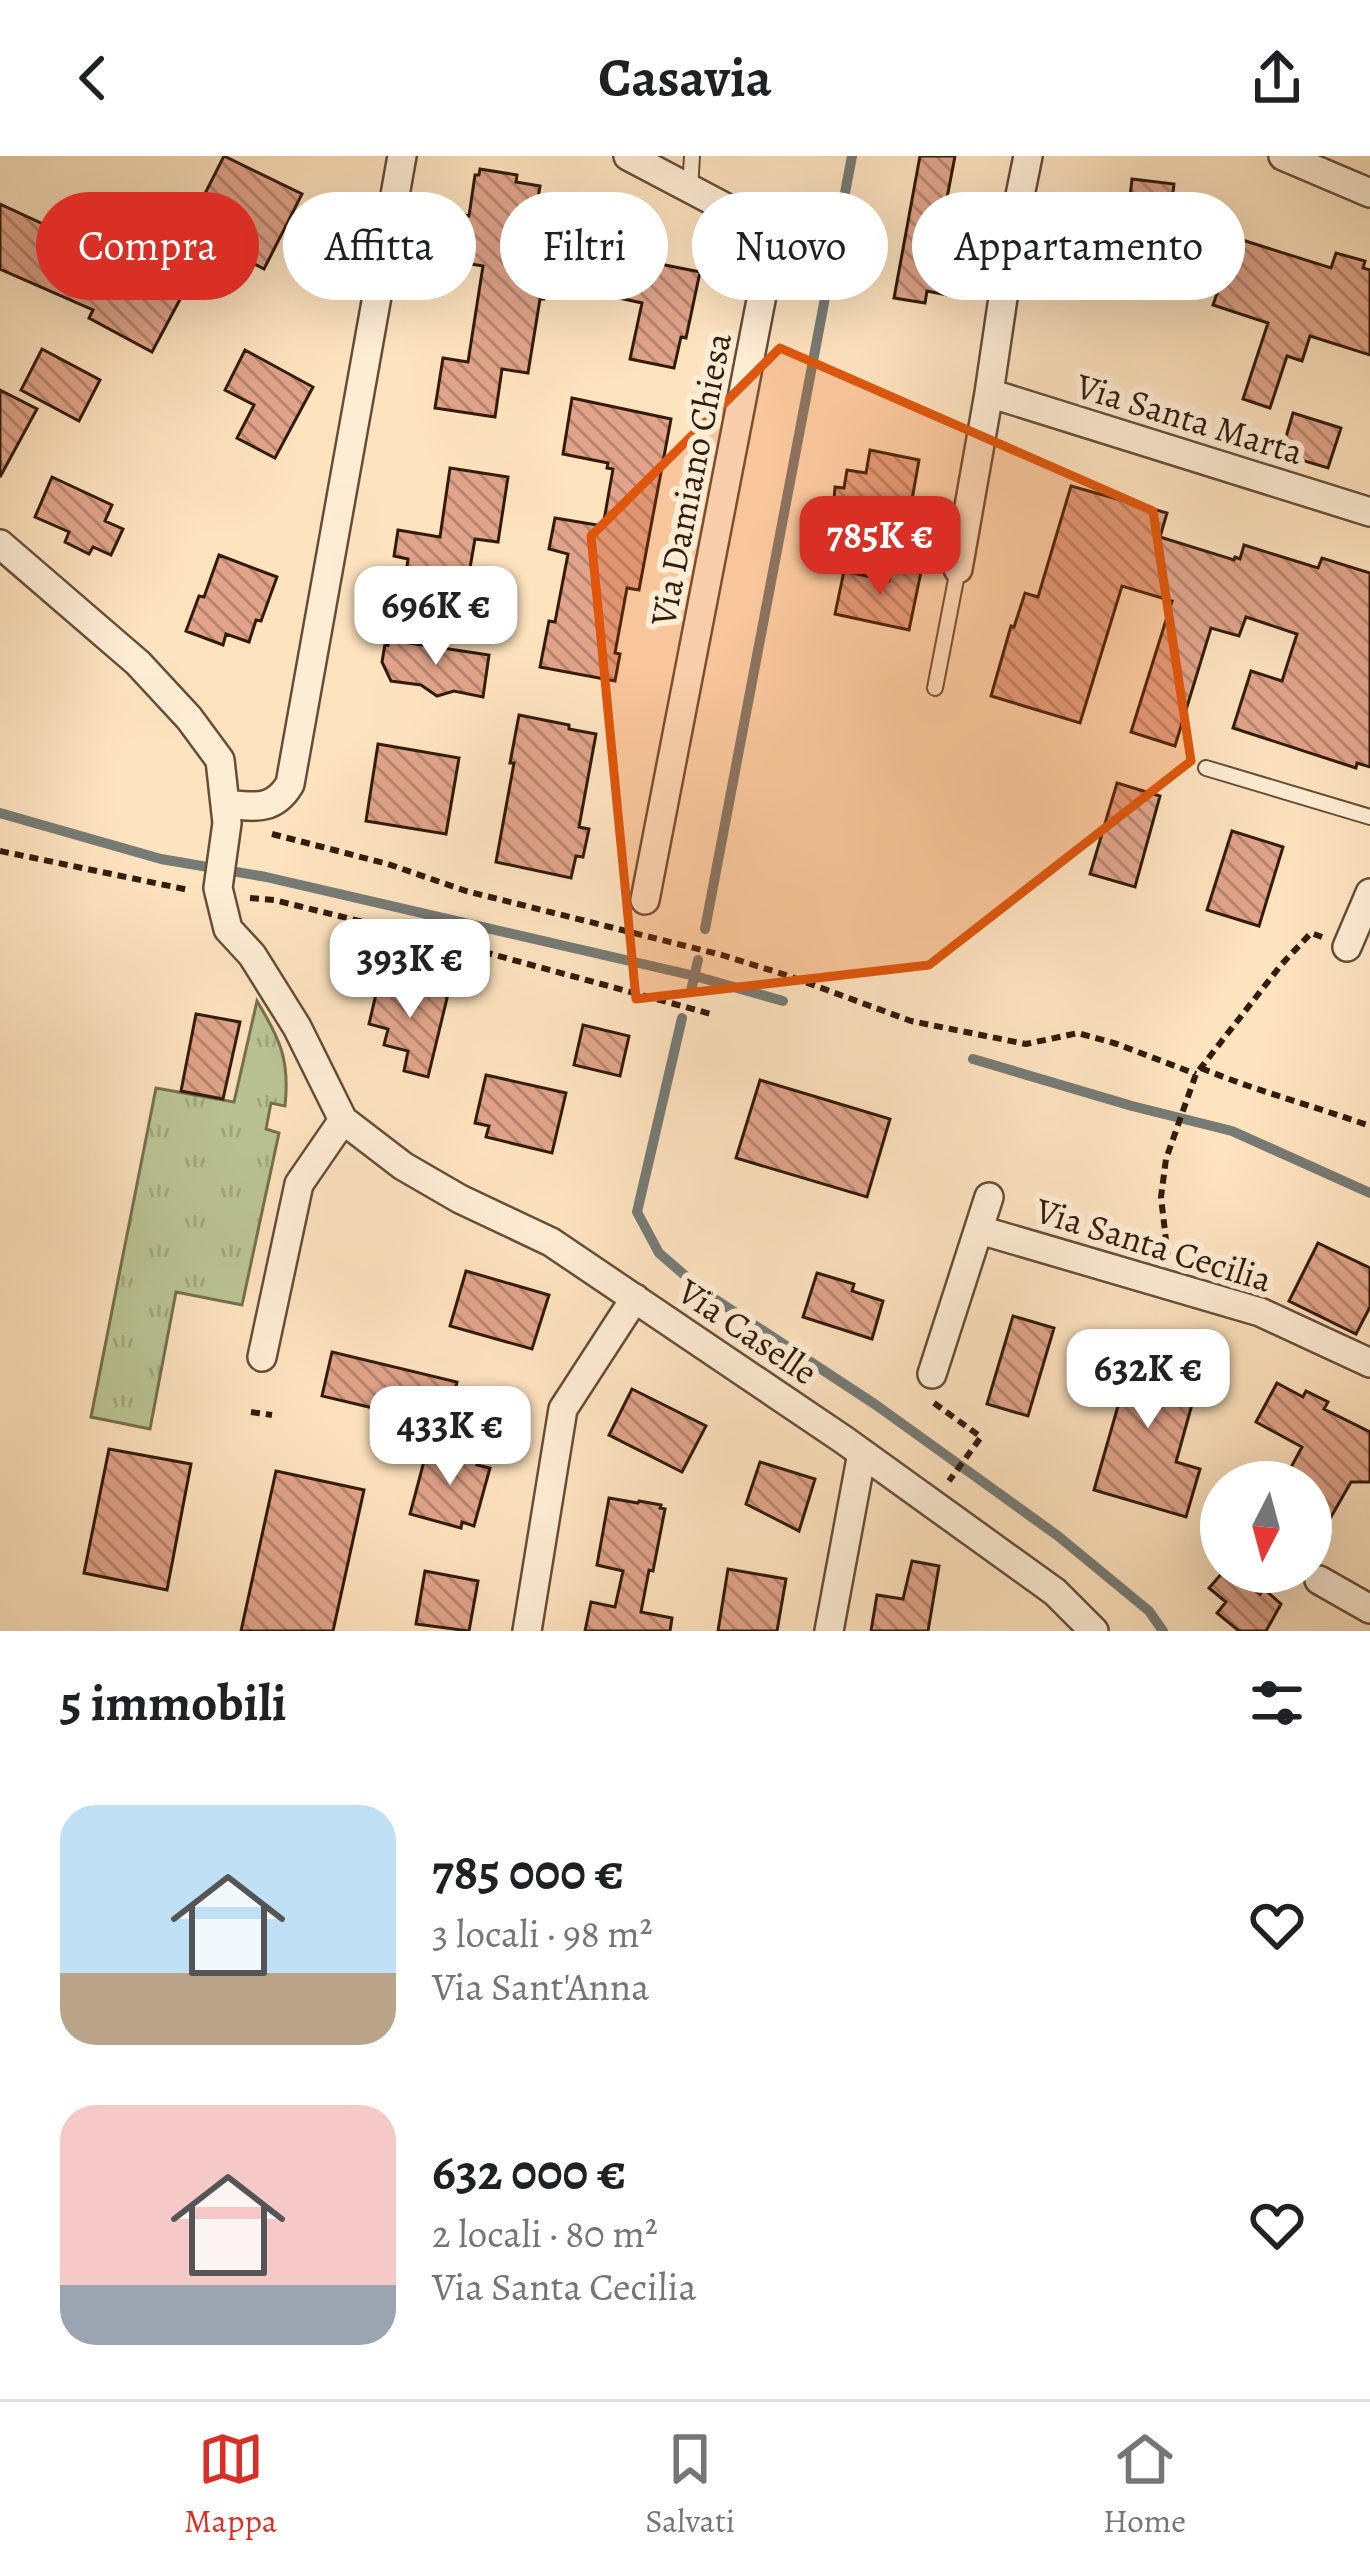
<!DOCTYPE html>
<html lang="it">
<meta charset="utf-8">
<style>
body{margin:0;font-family:Alegreya,serif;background:#f2f2f2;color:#202124;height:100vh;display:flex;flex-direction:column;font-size:45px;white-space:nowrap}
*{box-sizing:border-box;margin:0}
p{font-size:39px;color:#757577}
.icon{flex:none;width:66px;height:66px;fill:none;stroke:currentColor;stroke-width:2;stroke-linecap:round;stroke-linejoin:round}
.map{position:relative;height:1475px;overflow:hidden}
.sheet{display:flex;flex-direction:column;background:#fff;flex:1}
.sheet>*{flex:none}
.guide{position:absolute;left:36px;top:36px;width:1299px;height:108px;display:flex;gap:24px}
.needle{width:78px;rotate:186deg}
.buttons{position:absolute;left:1200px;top:1305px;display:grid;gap:24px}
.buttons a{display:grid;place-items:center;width:132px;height:132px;border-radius:50%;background:#fff;box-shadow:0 12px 48px #0002;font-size:60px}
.price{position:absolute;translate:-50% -102px;padding:0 27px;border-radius:24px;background:#fff;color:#222;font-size:39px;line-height:78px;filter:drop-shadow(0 3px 6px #0008)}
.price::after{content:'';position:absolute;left:50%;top:72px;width:36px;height:27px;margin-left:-18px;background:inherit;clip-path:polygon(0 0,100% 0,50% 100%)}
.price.active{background:#d93025;color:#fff}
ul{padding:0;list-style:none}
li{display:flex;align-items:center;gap:36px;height:300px;padding:0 60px}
li span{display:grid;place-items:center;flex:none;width:336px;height:240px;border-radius:36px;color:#555}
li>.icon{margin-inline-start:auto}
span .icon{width:144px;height:144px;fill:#fffc;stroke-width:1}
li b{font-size:51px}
h2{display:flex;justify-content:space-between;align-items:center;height:144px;padding:0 60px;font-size:51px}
.chip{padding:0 42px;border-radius:54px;background:#fff;box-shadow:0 12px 48px #0002;font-size:42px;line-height:108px}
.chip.active{background:#d93025;color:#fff}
header{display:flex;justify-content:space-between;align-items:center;height:156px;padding:0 60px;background:#fff;font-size:54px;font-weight:700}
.tab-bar{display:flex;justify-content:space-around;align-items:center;height:168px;border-top:3px solid #e0e0e0;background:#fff;font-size:33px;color:#757577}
.tab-bar a{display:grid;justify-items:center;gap:6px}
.tab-bar .active{color:#d93025}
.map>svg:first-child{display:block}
.grass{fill:url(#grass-tufts);stroke:#777050;stroke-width:3}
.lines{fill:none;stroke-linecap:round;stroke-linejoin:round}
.stream{stroke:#777b75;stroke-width:10}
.building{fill:url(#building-back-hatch);stroke:#331b0b;stroke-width:3}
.service-casing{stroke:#664d38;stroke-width:18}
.minor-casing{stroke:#664d38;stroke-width:32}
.path{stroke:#331b0b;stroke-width:6;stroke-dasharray:9 6;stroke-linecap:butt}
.service{stroke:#feedd5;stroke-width:14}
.minor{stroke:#feedd5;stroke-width:27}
.marked{fill:#df560c;fill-opacity:0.2;stroke:#df560c;stroke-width:9;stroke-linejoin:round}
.labels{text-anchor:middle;stroke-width:12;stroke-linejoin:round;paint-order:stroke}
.street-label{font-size:36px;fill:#331b0b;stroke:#feedd5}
</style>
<header><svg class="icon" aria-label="back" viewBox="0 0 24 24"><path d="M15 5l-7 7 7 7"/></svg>Casavia<svg class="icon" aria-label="share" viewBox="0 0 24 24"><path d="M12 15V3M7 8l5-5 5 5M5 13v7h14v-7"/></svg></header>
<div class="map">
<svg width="1370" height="1475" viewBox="0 0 1370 1475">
<defs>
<pattern id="grass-tufts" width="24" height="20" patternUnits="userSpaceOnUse" patternTransform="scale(3)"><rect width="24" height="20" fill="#bbc595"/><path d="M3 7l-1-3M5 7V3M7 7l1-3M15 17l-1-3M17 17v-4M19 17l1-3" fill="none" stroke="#a1a97f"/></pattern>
<pattern id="building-back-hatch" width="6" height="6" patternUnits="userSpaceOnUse" patternTransform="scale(3)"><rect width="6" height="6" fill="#e1a48a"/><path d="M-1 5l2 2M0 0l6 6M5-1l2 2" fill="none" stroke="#b7856f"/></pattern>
</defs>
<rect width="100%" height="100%" fill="#fee3bf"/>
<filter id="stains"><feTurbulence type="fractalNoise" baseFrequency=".00167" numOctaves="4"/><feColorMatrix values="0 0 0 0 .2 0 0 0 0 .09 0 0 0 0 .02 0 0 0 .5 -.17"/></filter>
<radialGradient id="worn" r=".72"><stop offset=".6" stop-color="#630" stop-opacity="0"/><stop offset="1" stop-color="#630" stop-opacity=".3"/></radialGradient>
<path class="grass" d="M 257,845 C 280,883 290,904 285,950 L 271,947 L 266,973 L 279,977 L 242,1149 L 176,1136 L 150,1273 L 91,1261 L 156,932 L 234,946 Z"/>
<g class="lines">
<path class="stream" d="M 0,657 L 161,703 L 266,721 L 695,820 L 783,845
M 705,773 L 852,0
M 691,835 L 698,804
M 682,862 L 637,1056 L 659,1097 L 704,1136 L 876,1249 L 1058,1380 L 1149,1455 L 1163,1475
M 973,903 L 1132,950 L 1232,975 L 1370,1037"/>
</g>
<path class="building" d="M 224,0 L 302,38 L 264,113 L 187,73 Z
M 920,0 L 955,0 L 943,63 L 966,67 L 952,140 L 927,135 L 925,147 L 894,142 Z
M 480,13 L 517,19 L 516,26 L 540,30 L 529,96 L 550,100 L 544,143 L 540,143 L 528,217 L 502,213 L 495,261 L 435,252 L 443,202 L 468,206 L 483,110 L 453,105 L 460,58 L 469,60 L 475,19 L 479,19 Z
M 1132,23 L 1174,28 L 1166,94 L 1176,95 L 1169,140 L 1077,129 L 1084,66 L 1089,65 L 1087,47 L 1130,41 Z
M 0,48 L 67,79 L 120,102 L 121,100 L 185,134 L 152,196 L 89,162 L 93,154 L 0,113 Z
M 1236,82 L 1331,112 L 1336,97 L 1365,105 L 1363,112 L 1370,114 L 1370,199 L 1310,180 L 1302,205 L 1287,200 L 1270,252 L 1243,243 L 1268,167 L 1213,149 Z
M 610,98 L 700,116 L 686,182 L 681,181 L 674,212 L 630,203 L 642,147 L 601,138 Z
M 42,193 L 100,224 L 79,265 L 21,234 Z
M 245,194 L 313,231 L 275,302 L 237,282 L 254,249 L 225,234 Z
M 0,234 L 37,253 L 0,321 Z
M 572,242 L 671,263 L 639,434 L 627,432 L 615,497 L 620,498 L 615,525 L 540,511 L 549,465 L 555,466 L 568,398 L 549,393 L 555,362 L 603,370 L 613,313 L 607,312 L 608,307 L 563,298 Z
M 1293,257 L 1341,272 L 1328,312 L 1281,298 Z
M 870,294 L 919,304 L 910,355 L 884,350 L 880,365 L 833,357 L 835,331 L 844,332 L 847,314 L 866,317 Z
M 450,312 L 508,321 L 498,386 L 475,383 L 466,435 L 405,425 L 408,403 L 394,400 L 398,374 L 440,381 Z
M 52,321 L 112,349 L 105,365 L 123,373 L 111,399 L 93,391 L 89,398 L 65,386 L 69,376 L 35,361 Z
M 1071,330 L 1167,357 L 1160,381 L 1234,404 L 1235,401 L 1240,403 L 1244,389 L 1318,412 L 1322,402 L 1370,417 L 1370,611 L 1357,607 L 1356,612 L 1233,572 L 1251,515 L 1282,525 L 1297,478 L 1246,461 L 1239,480 L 1211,472 L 1175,590 L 1131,576 L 1172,445 L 1122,430 L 1080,567 L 991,540 L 1011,470 L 1014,471 L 1025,437 L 1038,441 Z
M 219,399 L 277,421 L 261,465 L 256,464 L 249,486 L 226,478 L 223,489 L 186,475 L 199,440 L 204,441 Z
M 893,410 L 921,416 L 909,474 L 835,458 L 844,415 L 889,425 Z
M 389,484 L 489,499 L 483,541 L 454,535 L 437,540 L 421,529 L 391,525 L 382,506 L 385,488 L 388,489 Z
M 519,559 L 569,569 L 569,573 L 596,578 L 579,671 L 589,673 L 583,701 L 576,700 L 571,722 L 496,706 L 514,607 L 510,607 Z
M 378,588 L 459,602 L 446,678 L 366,665 Z
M 1117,627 L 1160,640 L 1135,731 L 1090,718 Z
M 1232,675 L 1283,691 L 1259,770 L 1207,754 Z
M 380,821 L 448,838 L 428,921 L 404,915 L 408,895 L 384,889 L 388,873 L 369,868 Z
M 196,858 L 240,866 L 223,943 L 181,935 Z
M 583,869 L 629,880 L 620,920 L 574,909 Z
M 486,919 L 566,937 L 552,997 L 486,981 L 489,970 L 475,967 Z
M 760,924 L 890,963 L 867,1041 L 736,1002 Z
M 1318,1087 L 1370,1112 L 1370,1151 L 1356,1178 L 1289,1145 Z
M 466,1115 L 549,1139 L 532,1193 L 450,1170 Z
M 817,1117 L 854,1128 L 852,1135 L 883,1145 L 872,1183 L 803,1161 Z
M 1013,1160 L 1054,1172 L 1028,1260 L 987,1248 Z
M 1109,1190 L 1201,1216 L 1176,1306 L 1200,1313 L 1186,1361 L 1094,1334 L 1120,1243 L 1096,1236 Z
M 332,1196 L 457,1226 L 441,1290 L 415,1283 L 419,1263 L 322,1240 Z
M 1277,1227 L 1303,1241 L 1306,1235 L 1328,1246 L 1324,1253 L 1370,1276 L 1370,1326 L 1351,1326 L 1311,1396 L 1311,1326 L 1283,1326 L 1302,1291 L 1256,1266 Z
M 632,1233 L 706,1270 L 682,1316 L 609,1279 Z
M 428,1290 L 479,1303 L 477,1309 L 490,1312 L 474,1370 L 462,1366 L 461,1372 L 410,1358 Z
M 109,1293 L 191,1308 L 167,1434 L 84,1417 Z
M 760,1306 L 815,1323 L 799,1375 L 746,1348 Z
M 276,1315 L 364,1334 L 333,1475 L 241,1475 Z
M 609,1342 L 638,1347 L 639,1345 L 661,1349 L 660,1352 L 665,1353 L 653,1415 L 649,1414 L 641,1456 L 672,1462 L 670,1475 L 585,1475 L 591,1446 L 615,1451 L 623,1415 L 597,1409 Z
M 912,1405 L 939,1410 L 928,1475 L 871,1475 L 877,1439 L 903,1443 Z
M 728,1413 L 786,1423 L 777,1475 L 718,1475 Z
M 425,1415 L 478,1425 L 469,1475 L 416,1468 Z
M 1223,1416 L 1234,1416 L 1260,1438 L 1264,1433 L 1281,1448 L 1266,1475 L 1239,1475 L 1217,1457 L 1226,1446 L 1209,1432 Z"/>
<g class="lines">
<g class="service-casing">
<path id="service" d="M 690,33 L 692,0
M 935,532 L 958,413
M 1206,612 L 1370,661"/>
</g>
<g class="minor-casing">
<path id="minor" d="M 628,0 L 774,77 L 645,744
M 1283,0 L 1370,37
M 989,237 L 1370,356
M 0,388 L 138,507 L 189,562 L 220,604 L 227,667 L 218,732 L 228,773 L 252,799 L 297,871 L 343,964 L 403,1010 L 460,1043 L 551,1086 L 844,1284 L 1055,1436 L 1094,1475
M 958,413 L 989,237 L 1013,74 L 1028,0
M 226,648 C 255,651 274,655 290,628 L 402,0
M 1347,791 L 1370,737
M 980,1074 L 1260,1156 L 1370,1207
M 262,1201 L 299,1028 L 343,964
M 932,1218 L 989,1041
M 1319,1424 L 1370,1453
M 527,1475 L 563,1253 L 635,1142
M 829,1475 L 862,1297"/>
</g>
<path class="path" d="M 272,678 L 388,708 L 466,735 L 722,799 L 786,819 L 911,865 L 1026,888 L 1078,877 L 1117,888 L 1196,918
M 0,695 L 189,734
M 250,742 L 274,744 L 473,793 L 711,858
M 1201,912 C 1256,935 1314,950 1370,970
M 1168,1102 L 1161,1041 L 1166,1003 L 1196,918 L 1281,809 L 1311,777 L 1322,781
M 934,1247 L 981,1281 L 949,1325
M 251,1256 L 272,1259"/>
<use href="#service" class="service"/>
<use href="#minor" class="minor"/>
</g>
<path class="marked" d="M 780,192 L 1153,355 L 1191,605 L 929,809 L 636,843 L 591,380 Z"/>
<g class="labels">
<g class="street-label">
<text transform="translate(1190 262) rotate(17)" y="13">Via Santa Marta</text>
<text transform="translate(690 323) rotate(-79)" y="13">Via Damiano Chiesa</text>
<text transform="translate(1154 1088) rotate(17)" y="13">Via Santa Cecilia</text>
<text transform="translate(748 1175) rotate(34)" y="13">Via Caselle</text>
</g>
</g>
<rect width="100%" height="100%" filter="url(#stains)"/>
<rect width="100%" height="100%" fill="url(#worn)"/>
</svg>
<div class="buttons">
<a><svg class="needle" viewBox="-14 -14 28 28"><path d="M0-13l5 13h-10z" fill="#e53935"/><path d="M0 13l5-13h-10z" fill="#757577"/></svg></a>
</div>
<b class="price active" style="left:880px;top:442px">785K €</b>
<b class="price" style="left:436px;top:512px">696K €</b>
<b class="price" style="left:410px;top:865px">393K €</b>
<b class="price" style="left:1148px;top:1275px">632K €</b>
<b class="price" style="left:450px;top:1332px">433K €</b>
<div class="guide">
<a class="chip active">Compra</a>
<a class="chip">Affitta</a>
<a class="chip">Filtri</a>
<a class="chip">Nuovo</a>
<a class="chip">Appartamento</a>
</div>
</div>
<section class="sheet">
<h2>5 immobili<svg class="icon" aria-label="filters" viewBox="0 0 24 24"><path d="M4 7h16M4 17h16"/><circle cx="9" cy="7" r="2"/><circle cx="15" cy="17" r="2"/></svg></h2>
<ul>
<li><span style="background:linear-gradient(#bfe0f5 70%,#b9a48a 0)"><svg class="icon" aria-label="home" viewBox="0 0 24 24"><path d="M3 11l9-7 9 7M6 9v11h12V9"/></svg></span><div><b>785 000 €</b><p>3 locali · 98 m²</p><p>Via Sant'Anna</p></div><svg class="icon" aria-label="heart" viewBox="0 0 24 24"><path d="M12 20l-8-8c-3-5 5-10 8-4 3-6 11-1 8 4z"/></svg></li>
<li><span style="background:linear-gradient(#f6c9c9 75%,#9aa5b1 0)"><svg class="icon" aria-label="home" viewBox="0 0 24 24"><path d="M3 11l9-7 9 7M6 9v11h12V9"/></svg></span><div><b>632 000 €</b><p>2 locali · 80 m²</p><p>Via Santa Cecilia</p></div><svg class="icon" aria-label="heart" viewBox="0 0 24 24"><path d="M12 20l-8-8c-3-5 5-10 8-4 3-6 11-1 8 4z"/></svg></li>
</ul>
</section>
<nav class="tab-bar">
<a class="active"><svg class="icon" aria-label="map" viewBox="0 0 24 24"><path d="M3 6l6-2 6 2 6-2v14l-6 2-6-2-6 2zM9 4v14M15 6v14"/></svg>Mappa</a>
<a><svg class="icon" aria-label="saved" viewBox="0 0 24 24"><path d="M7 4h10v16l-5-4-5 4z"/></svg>Salvati</a>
<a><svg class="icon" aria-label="home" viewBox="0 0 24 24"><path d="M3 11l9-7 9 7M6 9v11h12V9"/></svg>Home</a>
</nav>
